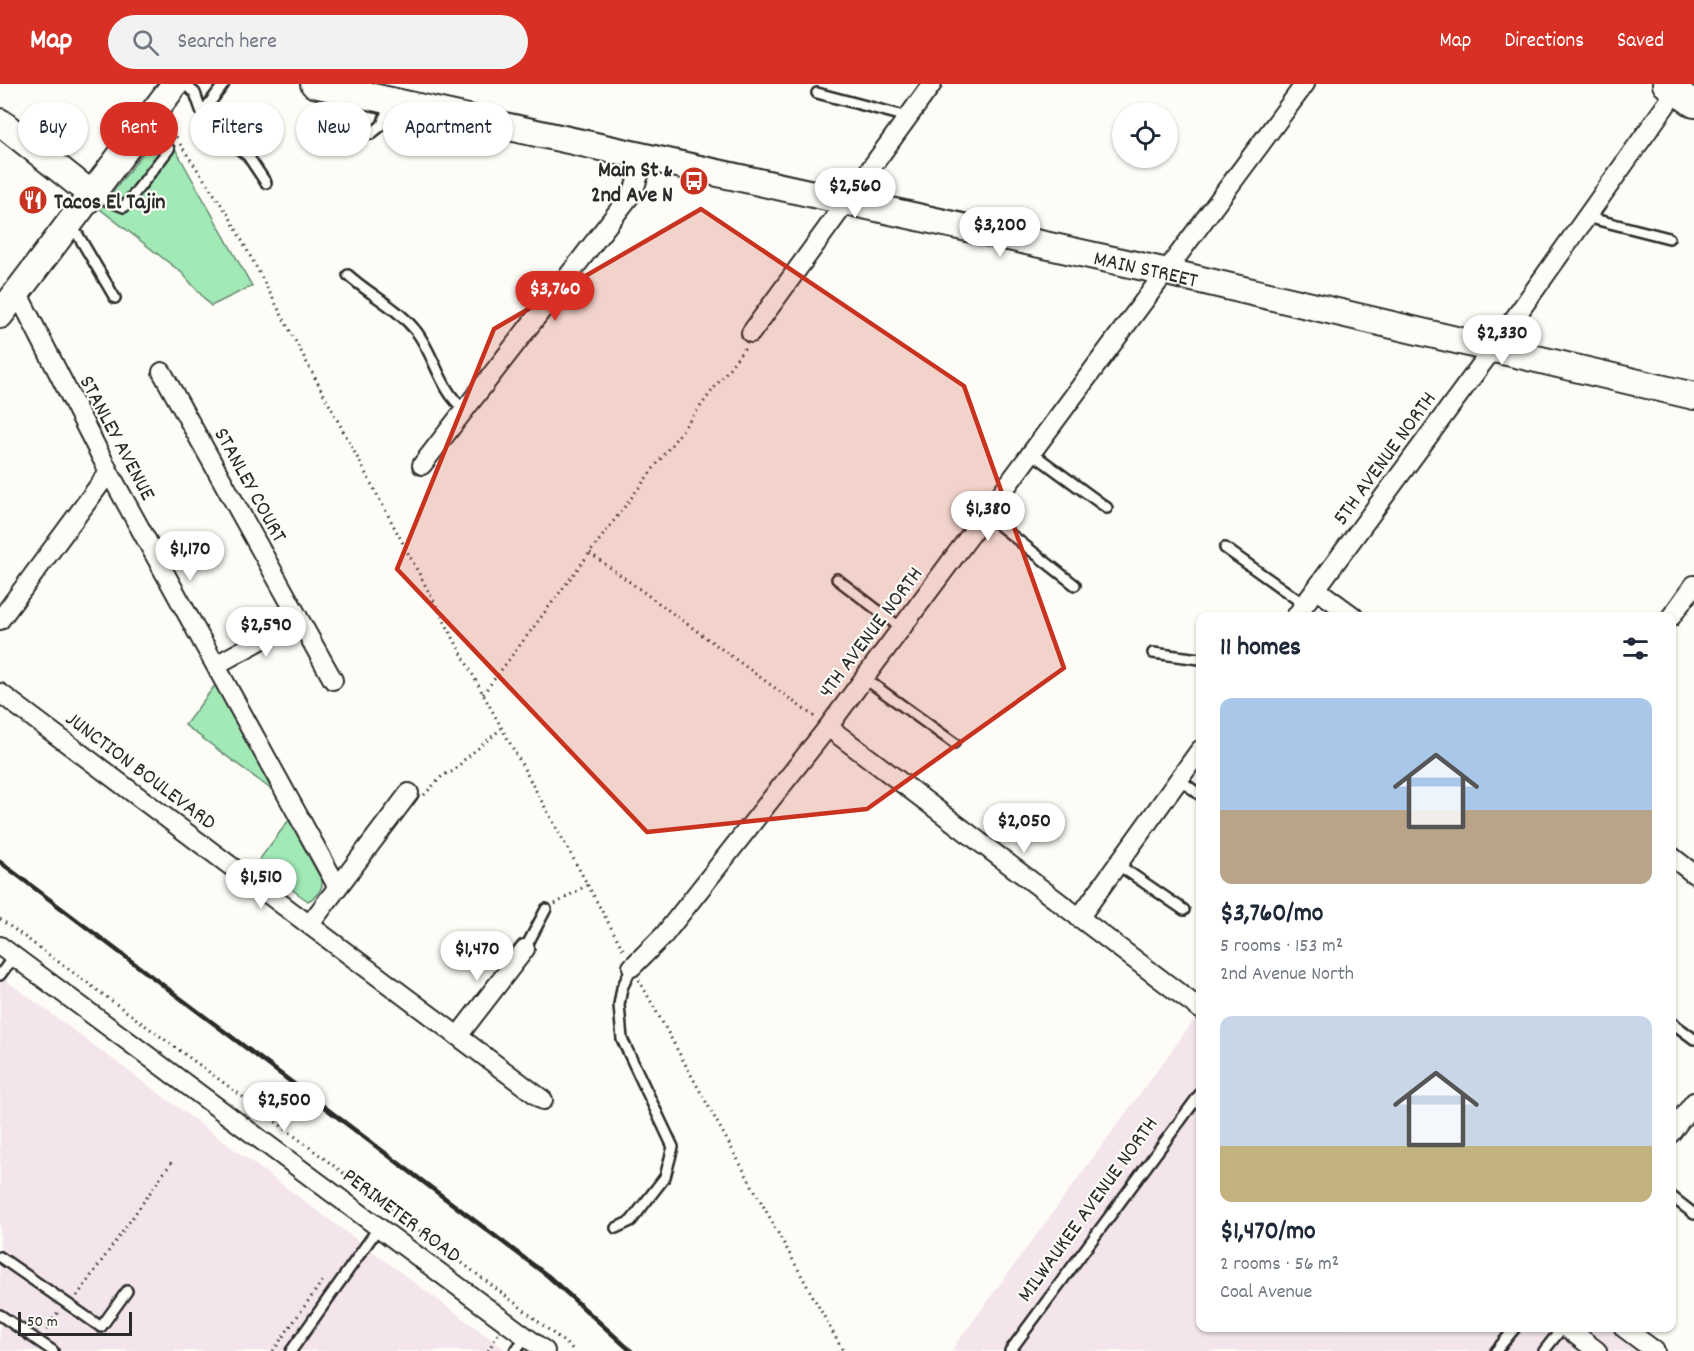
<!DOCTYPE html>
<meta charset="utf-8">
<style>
body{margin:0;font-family:Dekko,sans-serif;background:#f2f2f3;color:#1f2937;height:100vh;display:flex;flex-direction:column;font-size:22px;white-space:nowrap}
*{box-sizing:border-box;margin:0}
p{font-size:20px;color:#747a83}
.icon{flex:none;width:33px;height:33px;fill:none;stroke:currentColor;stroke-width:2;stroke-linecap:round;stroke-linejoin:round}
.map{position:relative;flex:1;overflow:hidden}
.panel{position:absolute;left:1196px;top:528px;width:480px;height:720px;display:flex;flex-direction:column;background:#fff;border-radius:12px;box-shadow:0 2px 4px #0004}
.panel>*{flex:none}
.hud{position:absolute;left:18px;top:18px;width:570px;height:54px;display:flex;gap:12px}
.tools{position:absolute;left:1112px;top:18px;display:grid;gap:12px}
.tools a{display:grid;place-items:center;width:66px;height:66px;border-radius:50%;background:#fff;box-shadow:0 2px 4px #0004;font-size:30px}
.scale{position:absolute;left:18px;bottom:15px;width:114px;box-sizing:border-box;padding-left:6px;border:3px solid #2b2b2b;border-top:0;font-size:16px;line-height:21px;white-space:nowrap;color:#2b2b2b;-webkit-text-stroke:4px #fdfcf7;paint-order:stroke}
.price{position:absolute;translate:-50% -51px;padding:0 14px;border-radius:21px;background:#fff;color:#222;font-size:20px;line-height:39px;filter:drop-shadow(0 2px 3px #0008)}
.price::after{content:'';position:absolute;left:50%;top:36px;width:18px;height:14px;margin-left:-9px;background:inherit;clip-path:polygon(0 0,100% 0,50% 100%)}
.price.active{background:#d93025;color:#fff}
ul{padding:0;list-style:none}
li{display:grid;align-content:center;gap:12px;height:318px;padding:0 24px}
li span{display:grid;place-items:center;height:186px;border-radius:12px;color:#555}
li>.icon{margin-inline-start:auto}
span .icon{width:108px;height:108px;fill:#fffc;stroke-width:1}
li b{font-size:26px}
h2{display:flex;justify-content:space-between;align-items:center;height:72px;padding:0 24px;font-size:26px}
.chip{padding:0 21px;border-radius:27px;background:#fff;box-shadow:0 2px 4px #0004;font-size:21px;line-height:54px}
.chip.active{background:#d93025;color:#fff}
header{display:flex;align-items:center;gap:36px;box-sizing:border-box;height:84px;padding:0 30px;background:#d93025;color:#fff}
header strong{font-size:28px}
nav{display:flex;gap:33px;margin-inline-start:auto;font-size:21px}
.search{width:420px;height:54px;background:#f2f2f3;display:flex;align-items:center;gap:15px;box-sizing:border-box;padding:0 21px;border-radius:33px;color:#747a83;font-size:22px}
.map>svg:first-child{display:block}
.built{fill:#f3e5eb}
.green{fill:#a1e9b6;stroke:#668a70;stroke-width:1.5}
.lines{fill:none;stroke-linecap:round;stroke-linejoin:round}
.lane-casing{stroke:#2b2b2b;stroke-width:14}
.street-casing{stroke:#2b2b2b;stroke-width:22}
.secondary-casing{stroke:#2b2b2b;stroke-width:30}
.path{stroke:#2b2b2b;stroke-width:3;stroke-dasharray:1.5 4.5;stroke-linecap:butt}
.lane{stroke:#fdfcf7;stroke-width:9}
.street{stroke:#fdfcf7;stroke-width:18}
.secondary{stroke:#fdfcf7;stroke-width:26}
.rail{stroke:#2b2b2b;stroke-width:4.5}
.marked{fill:#c8321e;fill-opacity:0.2;stroke:#c8321e;stroke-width:4.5;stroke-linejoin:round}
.labels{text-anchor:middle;stroke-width:4.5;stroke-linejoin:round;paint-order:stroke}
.poi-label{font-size:22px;font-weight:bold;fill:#2b2b2b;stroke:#fdfcf7;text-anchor:end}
.street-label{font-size:22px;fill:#2b2b2b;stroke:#fdfcf7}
</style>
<header>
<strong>Map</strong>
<div class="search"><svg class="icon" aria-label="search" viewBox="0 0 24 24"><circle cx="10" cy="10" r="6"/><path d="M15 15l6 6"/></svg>Search here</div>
<nav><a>Map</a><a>Directions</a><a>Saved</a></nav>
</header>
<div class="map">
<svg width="1694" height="1267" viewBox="0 0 1694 1267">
<rect width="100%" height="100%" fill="#fdfcf7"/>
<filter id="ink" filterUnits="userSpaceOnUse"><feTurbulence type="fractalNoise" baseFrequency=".0167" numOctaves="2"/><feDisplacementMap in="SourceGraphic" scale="12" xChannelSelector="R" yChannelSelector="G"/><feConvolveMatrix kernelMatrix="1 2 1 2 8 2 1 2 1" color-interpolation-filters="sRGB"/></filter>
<g filter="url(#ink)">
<path class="built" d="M 0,892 L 507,1267 L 0,1267 Z
M 1200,928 L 1200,1244 L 1622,1244 L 1653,1267 L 951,1267 Z"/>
<path class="green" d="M 163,43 L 252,202 L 211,222 L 182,189 L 100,125 Z
M 216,600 L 272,706 L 185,641 Z
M 289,736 L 322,797 C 323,807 316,813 308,817 L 256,780 Z"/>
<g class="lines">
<g class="lane-casing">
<path id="lane" d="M 184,0 L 195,9 L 206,40 L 248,72 L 266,99
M 817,9 L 908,33
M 353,11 L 344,38 L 371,50 L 382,41 L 390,18
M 202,29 L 224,0
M 332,33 L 344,38
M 93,111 L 124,123 L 169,65 L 144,45
M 1586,133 L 1669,154
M 69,144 L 78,151 L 115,214
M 348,191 C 370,211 397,223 416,247 C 434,270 441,308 464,325
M 1032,369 L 1107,424
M 986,431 L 1075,501
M 1225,464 L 1305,521
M 837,495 L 901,544
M 1153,569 L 1200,575
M 864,594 L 954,659
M 1179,695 L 1200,711
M 1117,780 L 1184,826
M 525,865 L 546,825
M 0,891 L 14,872
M 1671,938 L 1694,955
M 1671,1112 L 1694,1130
M 616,1144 L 631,1137 L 665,1093 L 673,1063 L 622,955 L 619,921 L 622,904 L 632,883
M 0,1173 L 101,1243 L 127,1207
M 0,1231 L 53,1267
M 291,1267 L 379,1143
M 515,1267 L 527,1253
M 1010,1267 L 1200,1010
M 1496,1267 L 1515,1244
M 1544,1267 L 1562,1244"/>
</g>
<g class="street-casing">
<path id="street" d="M 17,208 L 109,388 L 337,802
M 751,249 L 932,0
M 162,288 L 333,596
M 422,381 L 633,108 L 645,74
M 1316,505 L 1353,532
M 1296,532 L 1492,266 L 1676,7
M 1671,533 L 1694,501
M 0,536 L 109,388
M 216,581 L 299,535
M 0,609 L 543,1016
M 828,643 L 1200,925
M 1671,772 L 1694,790
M 1079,834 L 1200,666
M 310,840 L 409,709
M 0,862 L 545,1267
M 632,883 L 664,851 L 828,643 L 1305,0
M 458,952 L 525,865
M 1671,1049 L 1694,1018
M 1567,1244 L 1597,1267
M 1624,1244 L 1655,1267"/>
</g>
<g class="secondary-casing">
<g id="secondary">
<path id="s1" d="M 314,0 L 1167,188 L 1694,312"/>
<path d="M 1666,0 L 1694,20"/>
<path d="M 0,38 L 91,110"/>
<path d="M 0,231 L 175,0"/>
</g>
</g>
<path class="path" d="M 169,43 L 177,54
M 180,60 L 229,132 L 483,610 L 625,869
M 590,469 L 816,634
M 483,610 L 746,262
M 424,711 L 443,691 L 454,687 L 464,676 L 501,645
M 555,820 L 587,801
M 0,835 L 239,1010 L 519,1222 L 575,1267
M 639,896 L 843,1267
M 77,1212 L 173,1076
M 38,1245 L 41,1241 L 47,1245 L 58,1228
M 273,1267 L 323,1196
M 488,1267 L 498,1250"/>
<use href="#lane" class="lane"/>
<use href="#street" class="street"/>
<use href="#secondary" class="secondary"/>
<path class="rail" d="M 0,778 L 548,1192 L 631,1267"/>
</g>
</g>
<path class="marked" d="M 701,125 L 964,302 L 1064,584 L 867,725 L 647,748 L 397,485 L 494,245 Z"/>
<defs>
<g id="bus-disc" transform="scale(1.5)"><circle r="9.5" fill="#c8321e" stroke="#fdfcf7"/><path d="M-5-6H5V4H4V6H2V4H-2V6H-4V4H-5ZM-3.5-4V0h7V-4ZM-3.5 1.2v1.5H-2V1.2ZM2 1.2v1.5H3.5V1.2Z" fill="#fff"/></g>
<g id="restaurant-disc" transform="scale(1.5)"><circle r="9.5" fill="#c8321e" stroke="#fdfcf7"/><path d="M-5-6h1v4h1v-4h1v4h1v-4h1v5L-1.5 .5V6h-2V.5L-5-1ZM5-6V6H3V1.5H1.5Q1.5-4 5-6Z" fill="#fff"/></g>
</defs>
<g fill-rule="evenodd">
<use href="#bus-disc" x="694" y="97"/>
<use href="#restaurant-disc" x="33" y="116"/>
</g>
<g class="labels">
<g class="poi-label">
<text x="673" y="92">Main St &amp;<tspan x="673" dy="25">2nd Ave N</tspan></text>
<text x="54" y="124" text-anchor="start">Tacos El Tajin</text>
</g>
<g class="street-label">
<text dy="8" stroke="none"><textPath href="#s1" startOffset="852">MAIN STREET</textPath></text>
<text transform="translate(119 353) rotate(62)" y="8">STANLEY AVENUE</text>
<text transform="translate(1383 373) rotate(-54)" y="8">5TH AVENUE NORTH</text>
<text transform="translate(252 400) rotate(61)" y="8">STANLEY COURT</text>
<text transform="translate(869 547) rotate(-53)" y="8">4TH AVENUE NORTH</text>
<text transform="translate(142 685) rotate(37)" y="8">JUNCTION BOULEVARD</text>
<text transform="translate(1086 1124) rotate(-54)" y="8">MILWAUKEE AVENUE NORTH</text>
<text transform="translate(403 1130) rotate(37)" y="8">PERIMETER ROAD</text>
</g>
</g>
</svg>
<div class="tools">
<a><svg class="icon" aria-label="locate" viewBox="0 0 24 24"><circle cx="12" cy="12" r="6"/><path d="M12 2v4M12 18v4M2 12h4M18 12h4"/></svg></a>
</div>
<div class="scale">50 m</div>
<b class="price" style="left:855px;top:135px">$2,560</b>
<b class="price" style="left:1000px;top:174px">$3,200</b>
<b class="price active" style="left:555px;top:238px">$3,760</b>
<b class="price" style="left:1502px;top:282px">$2,330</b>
<b class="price" style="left:988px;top:458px">$1,380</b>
<b class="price" style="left:190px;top:498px">$1,170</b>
<b class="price" style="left:266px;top:574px">$2,590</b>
<b class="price" style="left:1024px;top:770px">$2,050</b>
<b class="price" style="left:261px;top:826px">$1,510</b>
<b class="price" style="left:477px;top:898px">$1,470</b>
<b class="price" style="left:284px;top:1049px">$2,500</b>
<div class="hud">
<a class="chip">Buy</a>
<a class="chip active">Rent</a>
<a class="chip">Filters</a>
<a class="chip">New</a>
<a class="chip">Apartment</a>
</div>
<section class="panel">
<h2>11 homes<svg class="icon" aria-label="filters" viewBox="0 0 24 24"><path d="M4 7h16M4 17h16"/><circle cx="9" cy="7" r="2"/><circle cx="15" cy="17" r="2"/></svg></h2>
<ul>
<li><span style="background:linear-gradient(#a9c7e8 60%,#b9a48a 0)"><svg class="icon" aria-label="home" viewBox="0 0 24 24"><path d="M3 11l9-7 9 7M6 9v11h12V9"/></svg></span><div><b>$3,760/mo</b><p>5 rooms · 153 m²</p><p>2nd Avenue North</p></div></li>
<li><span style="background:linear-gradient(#c9d6e8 70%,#c2b280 0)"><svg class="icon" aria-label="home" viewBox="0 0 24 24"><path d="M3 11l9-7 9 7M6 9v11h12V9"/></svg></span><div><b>$1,470/mo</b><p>2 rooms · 56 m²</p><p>Coal Avenue</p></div></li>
</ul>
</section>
</div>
